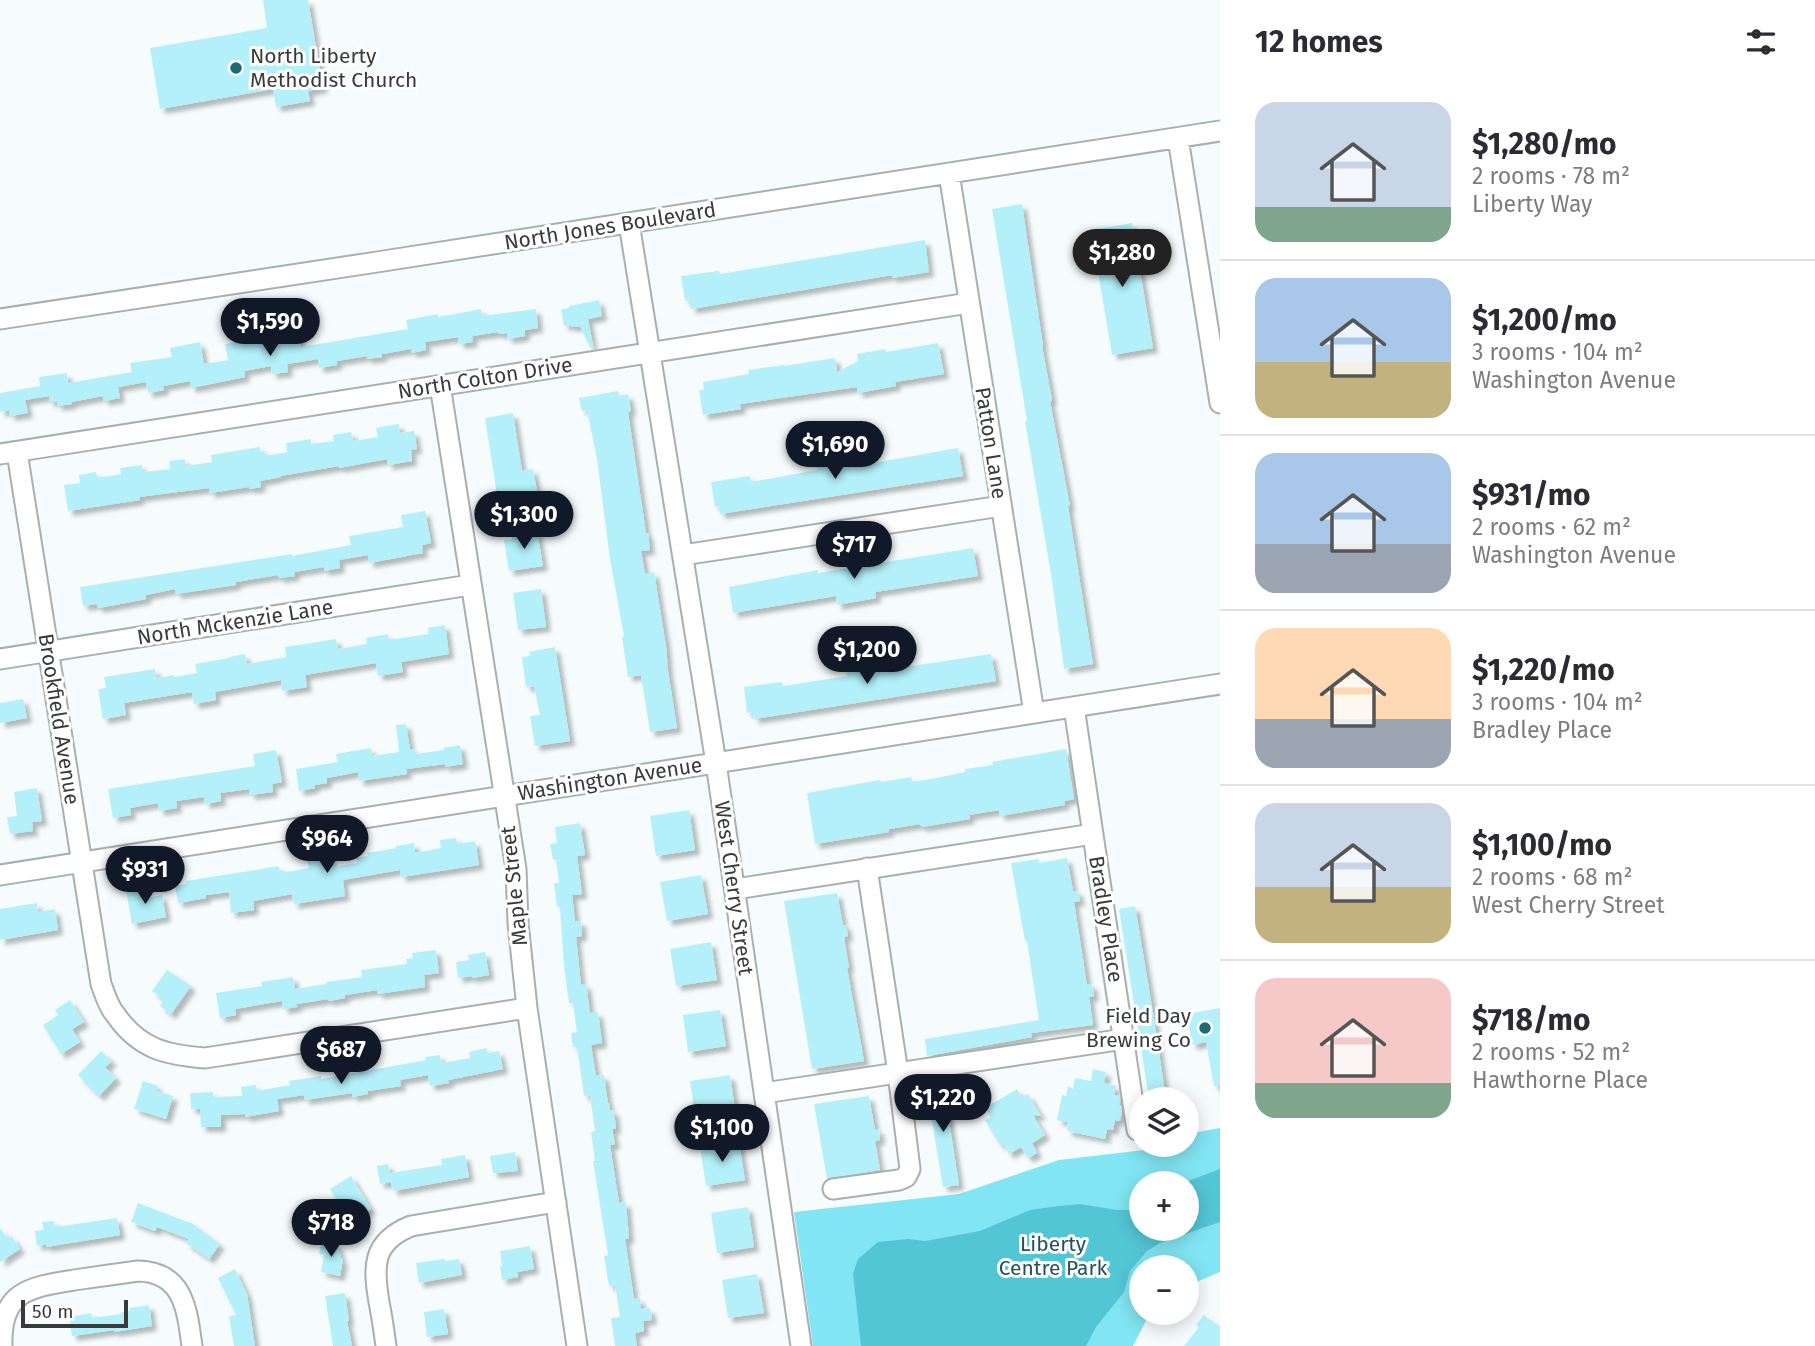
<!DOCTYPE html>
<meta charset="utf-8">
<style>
body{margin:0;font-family:"Fira Sans",sans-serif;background:#f2f2f3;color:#2b2b33;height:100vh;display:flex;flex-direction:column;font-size:26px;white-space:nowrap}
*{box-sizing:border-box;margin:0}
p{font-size:23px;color:#7c7c81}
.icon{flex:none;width:38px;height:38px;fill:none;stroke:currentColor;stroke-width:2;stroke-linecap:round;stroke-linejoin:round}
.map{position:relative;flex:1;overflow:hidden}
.sheet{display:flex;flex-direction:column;background:#fff;width:595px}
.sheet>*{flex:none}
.controls{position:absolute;left:1129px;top:1087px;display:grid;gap:14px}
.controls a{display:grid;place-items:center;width:70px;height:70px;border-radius:50%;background:#fff;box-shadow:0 4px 18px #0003;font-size:35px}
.scale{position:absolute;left:21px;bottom:18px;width:107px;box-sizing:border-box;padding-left:7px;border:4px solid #393b3b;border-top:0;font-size:19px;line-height:24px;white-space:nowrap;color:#393b3b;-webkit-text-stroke:5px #fff;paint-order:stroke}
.price{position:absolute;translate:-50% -60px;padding:0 16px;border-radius:24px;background:#111827;color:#fff;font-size:23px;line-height:46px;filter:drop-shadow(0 2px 4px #0008)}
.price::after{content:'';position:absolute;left:50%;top:42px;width:21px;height:16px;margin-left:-10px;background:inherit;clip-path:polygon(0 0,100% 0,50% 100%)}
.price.on{background:#222;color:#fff}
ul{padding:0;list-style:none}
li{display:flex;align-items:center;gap:21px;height:175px;padding:0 35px}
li+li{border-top:2px solid #e1e1e2}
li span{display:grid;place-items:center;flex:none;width:196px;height:140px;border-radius:21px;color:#555}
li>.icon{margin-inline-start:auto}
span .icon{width:84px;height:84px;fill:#fffc;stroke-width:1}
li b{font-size:30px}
h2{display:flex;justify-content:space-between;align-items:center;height:84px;padding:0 35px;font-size:30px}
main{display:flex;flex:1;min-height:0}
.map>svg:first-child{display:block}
.green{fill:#82e5f3;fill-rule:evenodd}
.water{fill:#53c6d6}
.building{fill:#b3f0f9;filter:url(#shadow)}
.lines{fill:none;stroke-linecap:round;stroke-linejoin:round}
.minor-casing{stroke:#a9afaf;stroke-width:23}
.minor{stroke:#fff;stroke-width:19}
.poi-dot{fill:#1e6973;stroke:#fff;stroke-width:2.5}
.labels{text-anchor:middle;stroke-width:6;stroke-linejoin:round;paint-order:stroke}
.poi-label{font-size:21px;fill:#393b3b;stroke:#fff;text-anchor:start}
.street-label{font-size:21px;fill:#393b3b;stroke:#fff}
.park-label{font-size:21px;fill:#21535a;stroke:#fff}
</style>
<main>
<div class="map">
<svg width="1220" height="1346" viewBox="0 0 1220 1346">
<defs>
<filter id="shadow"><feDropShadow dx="5" dy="5" stdDeviation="2" flood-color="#0004"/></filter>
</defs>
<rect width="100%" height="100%" fill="#f6fcfd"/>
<path class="green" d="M 250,309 L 254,337 L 242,339 L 239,337 L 235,314 L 237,311 Z
M 1220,1128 L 1220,1272 L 1187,1286 L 1186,1267 L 1141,1267 L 1141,1312 L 1150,1313 L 1133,1346 L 813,1346 L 794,1212 L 959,1194 L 1059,1160 L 1153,1149 L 1163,1145 L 1186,1144 L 1187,1134 ZM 1141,1183 L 1186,1183 L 1186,1228 L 1141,1228 Z"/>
<path class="water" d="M 1220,1169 L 1220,1222 L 1160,1243 L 1147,1251 L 1130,1271 L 1124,1292 L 1096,1327 L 1086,1346 L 861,1346 L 853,1274 L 858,1259 L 878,1242 L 908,1239 L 925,1241 L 980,1231 L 1030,1210 L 1059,1206 L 1080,1204 L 1117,1210 L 1129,1210 L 1141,1204 L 1141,1228 L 1186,1228 L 1186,1183 L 1183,1183 Z"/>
<path class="building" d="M 263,0 L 308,0 L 323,88 L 308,91 L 310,101 L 276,107 L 273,89 L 160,109 L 150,48 L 267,28 Z
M 1022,204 L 1043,346 L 1042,346 L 1052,400 L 1050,401 L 1070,506 L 1068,506 L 1093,664 L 1064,669 L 1052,580 L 1025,421 L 1027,421 L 992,209 Z
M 1132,223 L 1153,348 L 1112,355 L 1091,230 Z
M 925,240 L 929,272 L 892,278 L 892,275 L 691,309 L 690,300 L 685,301 L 681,276 L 719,271 L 720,274 Z
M 599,300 L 602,316 L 588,319 L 593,346 L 590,347 L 580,326 L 571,327 L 571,325 L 564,326 L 561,309 L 569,308 L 569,306 Z
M 481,309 L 482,316 L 536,309 L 538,328 L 525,330 L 525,336 L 508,339 L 507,333 L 498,334 L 498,332 L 472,336 L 473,342 L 459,344 L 458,337 L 425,342 L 426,350 L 411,353 L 411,349 L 382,354 L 382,357 L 367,359 L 367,356 L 337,361 L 337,365 L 319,368 L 318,359 L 287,364 L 288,372 L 272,374 L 271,366 L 244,371 L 245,377 L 191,388 L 190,381 L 163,386 L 164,390 L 148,393 L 146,382 L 118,387 L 120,398 L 104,401 L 103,396 L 71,402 L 72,404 L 57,406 L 57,401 L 49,402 L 49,396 L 25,400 L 28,413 L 10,416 L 9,410 L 0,412 L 0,393 L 40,386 L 39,377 L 67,373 L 68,383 L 132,372 L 130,363 L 172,357 L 170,348 L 200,342 L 204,364 L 228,360 L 225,344 L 266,338 L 265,334 L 277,332 L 279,340 L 299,337 L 301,347 L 408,329 L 406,320 L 438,314 L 438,317 Z
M 938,343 L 944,374 L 895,382 L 896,386 L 858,393 L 857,387 L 740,404 L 741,409 L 703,415 L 699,390 L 704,390 L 703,382 L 749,374 L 748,370 L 784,365 L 784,366 L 835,358 L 837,372 L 858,361 L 857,354 L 885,349 L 886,352 Z
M 618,391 L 619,396 L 628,394 L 631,411 L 628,412 L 646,533 L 648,533 L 650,550 L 641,551 L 645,574 L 654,572 L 666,646 L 668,671 L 677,728 L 650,732 L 641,675 L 628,677 L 622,637 L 624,636 L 610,559 L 597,459 L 587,410 L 582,411 L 579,398 Z
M 513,413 L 522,471 L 533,469 L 540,508 L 500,514 L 485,418 Z
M 399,424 L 400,433 L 414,431 L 417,449 L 411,450 L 412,461 L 388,465 L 387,459 L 339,468 L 339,466 L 280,476 L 281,477 L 260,481 L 261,487 L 250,489 L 249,487 L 210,493 L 209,488 L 139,497 L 140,500 L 68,511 L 64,485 L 80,483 L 79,475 L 96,472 L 97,478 L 121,474 L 120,468 L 142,465 L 143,472 L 170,469 L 169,461 L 185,459 L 186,466 L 212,462 L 211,455 L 260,447 L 260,452 L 264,451 L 265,456 L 287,452 L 286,443 L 311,439 L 311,444 L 334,441 L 333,435 L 351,432 L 353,441 L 378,437 L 376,428 Z
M 958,448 L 963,476 L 720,514 L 719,506 L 715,507 L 711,482 L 750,476 L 751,482 L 817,470 L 816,464 L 854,458 L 856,466 Z
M 425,511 L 431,543 L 422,545 L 423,553 L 369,563 L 368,555 L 339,560 L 340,568 L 324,571 L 324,567 L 294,572 L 295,576 L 279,578 L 278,575 L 236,582 L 236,585 L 176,594 L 175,589 L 146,595 L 146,599 L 115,605 L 98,608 L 97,604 L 83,606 L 80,587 L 292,554 L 292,556 L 351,545 L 349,536 L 403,527 L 401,515 Z
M 537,531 L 543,566 L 509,571 L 504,540 L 512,539 L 512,535 Z
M 973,548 L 978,576 L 875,592 L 876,598 L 837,605 L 836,596 L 733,613 L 729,587 L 818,570 L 818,573 Z
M 541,589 L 546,627 L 518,630 L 513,593 Z
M 445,625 L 449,654 L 401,662 L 403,672 L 378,676 L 376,663 L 305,675 L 307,687 L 282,691 L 281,680 L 215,692 L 216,700 L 194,704 L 192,692 L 124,703 L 126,715 L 103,719 L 98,689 L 106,688 L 104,677 L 155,669 L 157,678 L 174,675 L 174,677 L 197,673 L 195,664 L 229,658 L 229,657 L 245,654 L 247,664 L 286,657 L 285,647 L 336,639 L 338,649 L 367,644 L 366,638 L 388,634 L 389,640 L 429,634 L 428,628 Z
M 555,647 L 570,741 L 535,746 L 530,716 L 540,715 L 534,686 L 526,687 L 522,657 L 530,656 L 529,652 Z
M 991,654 L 996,681 L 754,719 L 753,712 L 747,713 L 744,687 L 782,682 L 783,686 L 847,676 L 846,672 L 884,666 L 885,670 Z
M 23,699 L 27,718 L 0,723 L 0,703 Z
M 406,724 L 410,750 L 415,749 L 416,754 L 444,750 L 443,748 L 460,745 L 463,764 L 445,767 L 445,764 L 406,769 L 407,774 L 359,781 L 358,772 L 327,778 L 327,783 L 314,785 L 315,788 L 299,791 L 296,769 L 338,762 L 336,754 L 371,748 L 372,756 L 399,752 L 396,725 Z
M 1066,749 L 1074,799 L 1064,801 L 1065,805 L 1000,816 L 999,810 L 969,815 L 970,819 L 922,827 L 920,824 L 889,829 L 889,832 L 815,844 L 807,793 L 880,780 L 881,782 L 911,777 L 912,782 L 936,778 L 965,772 L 965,769 L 993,765 L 992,762 Z
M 276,750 L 282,782 L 272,784 L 273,792 L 250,795 L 249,789 L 220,793 L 221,801 L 205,804 L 204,797 L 176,801 L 177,808 L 159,811 L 158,803 L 130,808 L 131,815 L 113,818 L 108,789 L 255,766 L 253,754 Z
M 37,788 L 42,821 L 32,822 L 33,831 L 10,834 L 7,817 L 17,816 L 14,792 Z
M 689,810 L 695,850 L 656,856 L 650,816 Z
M 580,823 L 585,855 L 577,856 L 582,894 L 572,895 L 575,921 L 581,921 L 582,936 L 576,937 L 581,985 L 586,984 L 590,1013 L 598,1012 L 602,1043 L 591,1045 L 596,1076 L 604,1075 L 608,1104 L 609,1103 L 610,1111 L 614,1110 L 616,1129 L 612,1129 L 615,1144 L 610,1145 L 619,1203 L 626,1202 L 629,1239 L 625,1239 L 634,1299 L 640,1298 L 641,1309 L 650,1308 L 652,1320 L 643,1321 L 644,1331 L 635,1333 L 637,1346 L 615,1346 L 611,1318 L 620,1317 L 615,1285 L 609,1286 L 604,1256 L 608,1255 L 593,1161 L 595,1161 L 591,1132 L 595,1131 L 590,1095 L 584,1096 L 577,1047 L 573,1047 L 571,1033 L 577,1032 L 573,1003 L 569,1003 L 564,966 L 560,907 L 557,907 L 554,883 L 559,883 L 556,859 L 553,860 L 550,844 L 557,843 L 555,827 Z
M 456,838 L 457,844 L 475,841 L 479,865 L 401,877 L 400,870 L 343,880 L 345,896 L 294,904 L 292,894 L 253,901 L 254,910 L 231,913 L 229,892 L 206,895 L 206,898 L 178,903 L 175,886 L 186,884 L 186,881 L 279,866 L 280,873 L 309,868 L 307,861 L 330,857 L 332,867 L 357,863 L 356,858 L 368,856 L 367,853 L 396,848 L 396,846 L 414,843 L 415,853 L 441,848 L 440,840 Z
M 1067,858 L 1073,891 L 1078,891 L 1080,901 L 1074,902 L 1087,985 L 1092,984 L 1094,996 L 1089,997 L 1093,1025 L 1031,1033 L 1032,1037 L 927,1056 L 925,1039 L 1039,1020 L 1027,941 L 1025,941 L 1011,863 L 1039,859 L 1039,863 Z
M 701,875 L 708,914 L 667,921 L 660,882 Z
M 143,887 L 145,898 L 162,895 L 166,917 L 132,924 L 126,890 Z
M 837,893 L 843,925 L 846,925 L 848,936 L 844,937 L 849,968 L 847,968 L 864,1061 L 812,1069 L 784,901 Z
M 37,903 L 38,912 L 55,909 L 58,930 L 0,940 L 0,909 Z
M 1135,906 L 1154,1019 L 1166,1099 L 1149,1099 L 1119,909 Z
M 711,942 L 717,980 L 676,986 L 670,949 Z
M 436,950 L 439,973 L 424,975 L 425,987 L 378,994 L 377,990 L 345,995 L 345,998 L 329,1001 L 328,999 L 297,1004 L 297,1007 L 283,1009 L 282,1001 L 235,1009 L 236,1015 L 220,1018 L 216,993 L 262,986 L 261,982 L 293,977 L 295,989 L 326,984 L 326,982 L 362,977 L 361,970 L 407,964 L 406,959 L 413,958 L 412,953 Z
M 485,952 L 489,975 L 472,978 L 472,976 L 458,978 L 456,962 L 469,960 L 468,955 Z
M 167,970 L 191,986 L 171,1014 L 160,1006 L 164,1000 L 152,991 Z
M 70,1000 L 84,1022 L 72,1029 L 80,1042 L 61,1054 L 43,1025 L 58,1015 L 55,1010 Z
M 1220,1008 L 1220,1086 L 1214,1086 L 1206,1042 L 1192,1045 L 1187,1014 Z
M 720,1010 L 726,1046 L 688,1052 L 683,1015 Z
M 486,1048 L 488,1053 L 499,1051 L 503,1069 L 448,1080 L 449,1083 L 430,1086 L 428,1075 L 400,1080 L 401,1086 L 368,1091 L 368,1094 L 352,1097 L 352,1093 L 305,1100 L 304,1095 L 277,1099 L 279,1111 L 245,1117 L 245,1114 L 221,1115 L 221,1127 L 201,1127 L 200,1109 L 191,1109 L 190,1093 L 213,1092 L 213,1097 L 242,1096 L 241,1087 L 256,1085 L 257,1091 L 290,1085 L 289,1081 L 321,1076 L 321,1079 L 426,1060 L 425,1057 L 440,1055 L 441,1063 L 470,1058 L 469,1052 Z
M 101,1051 L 112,1061 L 105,1067 L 116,1078 L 99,1096 L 78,1075 Z
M 1093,1069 L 1106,1072 L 1104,1083 L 1116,1086 L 1114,1095 L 1120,1096 L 1119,1105 L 1121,1106 L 1122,1112 L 1120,1121 L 1115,1120 L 1113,1130 L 1107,1129 L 1105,1139 L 1067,1131 L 1068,1122 L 1057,1120 L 1062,1095 L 1066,1096 L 1068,1086 L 1073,1089 L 1075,1078 L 1091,1081 Z
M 730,1075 L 736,1115 L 696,1121 L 690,1081 Z
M 143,1081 L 158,1086 L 156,1091 L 173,1096 L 166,1119 L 134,1109 Z
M 943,1082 L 959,1185 L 943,1187 L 926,1085 Z
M 1017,1089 L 1022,1098 L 1028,1094 L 1041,1116 L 1033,1115 L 1045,1135 L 1032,1143 L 1037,1153 L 1028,1158 L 1021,1147 L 1009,1154 L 1003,1143 L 1000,1145 L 985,1120 L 991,1117 L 985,1108 Z
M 869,1096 L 875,1130 L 879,1129 L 880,1140 L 875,1141 L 880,1170 L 827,1179 L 814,1104 Z
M 739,1142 L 745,1180 L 706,1186 L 700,1147 Z
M 515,1152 L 518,1171 L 493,1173 L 490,1156 Z
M 465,1155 L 469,1177 L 393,1191 L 391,1182 L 380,1184 L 377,1166 L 388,1164 L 390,1173 L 442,1165 L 441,1159 Z
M 351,1176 L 371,1209 L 357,1217 L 353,1210 L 345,1214 L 330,1189 Z
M 138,1203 L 190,1223 L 190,1222 L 220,1244 L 209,1259 L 186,1243 L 189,1239 L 157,1227 L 155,1231 L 131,1222 Z
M 748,1207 L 754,1247 L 717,1253 L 711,1213 Z
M 117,1218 L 120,1235 L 46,1247 L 46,1244 L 37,1246 L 35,1231 L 44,1230 L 42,1222 L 54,1221 L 55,1227 Z
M 0,1228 L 8,1239 L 12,1236 L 20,1249 L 0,1262 Z
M 321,1242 L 339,1246 L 338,1252 L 341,1252 L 340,1258 L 343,1259 L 340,1276 L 321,1272 L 324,1255 L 319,1254 Z
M 530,1246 L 534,1269 L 517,1272 L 518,1277 L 502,1280 L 500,1266 L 502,1266 L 500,1251 Z
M 445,1259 L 445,1261 L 459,1259 L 462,1275 L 419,1283 L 416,1263 Z
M 235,1269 L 247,1294 L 255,1346 L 234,1346 L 229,1316 L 236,1315 L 218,1278 Z
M 757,1274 L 764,1313 L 728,1318 L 722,1280 Z
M 345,1293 L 349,1321 L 347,1321 L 352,1346 L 333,1346 L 325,1296 Z
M 149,1305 L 152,1326 L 114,1332 L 114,1330 L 72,1336 L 69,1317 L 91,1313 L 92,1318 L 121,1314 L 121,1312 L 129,1311 L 129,1308 Z
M 444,1309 L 448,1334 L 427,1337 L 424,1312 Z
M 1204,1315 L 1220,1327 L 1220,1346 L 1184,1346 L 1199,1327 L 1196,1325 Z"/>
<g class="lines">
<g class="minor-casing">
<path id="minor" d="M 1178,138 L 1220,403
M 949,173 L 1034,713
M 629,223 L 716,763 L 801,1346
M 0,319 L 377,262 L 1220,131
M 440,385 L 516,869 L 518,923 L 527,1008 L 577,1346
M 17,452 L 101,984 C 105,994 108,1006 115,1014 C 139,1049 166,1055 205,1058 L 527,1008
M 0,454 L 969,303
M 683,555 L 1001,506
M 0,659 L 470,585
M 1074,707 L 1137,1130
M 0,875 L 1220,684
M 735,889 L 1093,834
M 764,1093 L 1124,1039
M 833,1189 L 899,1180 L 906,1177 L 910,1169 L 898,1073 L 867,868
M 2,1346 C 0,1291 30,1287 74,1280 C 95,1277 117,1274 138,1271 C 184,1272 187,1310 192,1346
M 386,1346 C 384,1331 382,1317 379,1302 C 373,1266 372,1242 411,1226 L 556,1202"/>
</g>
<use href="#minor" class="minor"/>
</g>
<g class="poi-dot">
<circle cx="236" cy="68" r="7"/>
<circle cx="1205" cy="1028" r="7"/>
</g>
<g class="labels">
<g class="poi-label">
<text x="250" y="63">North Liberty<tspan x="250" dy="24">Methodist Church</tspan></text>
<text x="1191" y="1023" text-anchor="end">Field Day<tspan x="1191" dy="24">Brewing Co</tspan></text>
</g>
<g class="street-label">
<text transform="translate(610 226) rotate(-9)" y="7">North Jones Boulevard</text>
<text transform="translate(485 378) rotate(-9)" y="7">North Colton Drive</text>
<text transform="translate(991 443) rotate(81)" y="7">Patton Lane</text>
<text transform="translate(235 622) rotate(-9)" y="7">North Mckenzie Lane</text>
<text transform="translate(59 719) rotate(81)" y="7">Brookfield Avenue</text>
<text transform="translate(610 779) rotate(-9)" y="7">Washington Avenue</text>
<text transform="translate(514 886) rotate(-96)" y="7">Maple Street</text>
<text transform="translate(734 888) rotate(82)" y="7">West Cherry Street</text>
<text transform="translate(1106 919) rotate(81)" y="7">Bradley Place</text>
</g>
<g class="park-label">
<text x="1053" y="1251">Liberty<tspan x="1053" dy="24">Centre Park</tspan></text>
</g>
</g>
</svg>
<div class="controls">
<a><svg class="icon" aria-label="layers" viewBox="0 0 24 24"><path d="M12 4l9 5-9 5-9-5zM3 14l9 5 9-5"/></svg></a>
<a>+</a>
<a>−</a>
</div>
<div class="scale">50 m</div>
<b class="price on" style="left:1122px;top:289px">$1,280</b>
<b class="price" style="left:270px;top:358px">$1,590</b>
<b class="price" style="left:835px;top:481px">$1,690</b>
<b class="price" style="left:524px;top:551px">$1,300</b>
<b class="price" style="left:854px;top:581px">$717</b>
<b class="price" style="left:867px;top:686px">$1,200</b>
<b class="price" style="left:327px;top:875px">$964</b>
<b class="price" style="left:145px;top:906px">$931</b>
<b class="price" style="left:341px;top:1086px">$687</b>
<b class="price" style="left:943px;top:1134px">$1,220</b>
<b class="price" style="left:722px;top:1164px">$1,100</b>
<b class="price" style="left:331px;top:1259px">$718</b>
</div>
<section class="sheet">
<h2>12 homes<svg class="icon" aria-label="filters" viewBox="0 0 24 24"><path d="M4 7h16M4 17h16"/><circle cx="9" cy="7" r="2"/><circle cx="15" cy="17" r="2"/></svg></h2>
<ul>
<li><span style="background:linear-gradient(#c9d6e8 75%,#7fa58c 0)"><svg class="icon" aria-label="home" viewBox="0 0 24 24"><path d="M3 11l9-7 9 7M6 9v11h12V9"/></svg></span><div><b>$1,280/mo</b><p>2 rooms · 78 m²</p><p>Liberty Way</p></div></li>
<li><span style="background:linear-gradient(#a9c7e8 60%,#c2b280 0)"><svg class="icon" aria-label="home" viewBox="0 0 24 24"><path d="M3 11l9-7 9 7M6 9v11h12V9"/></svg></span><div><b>$1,200/mo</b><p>3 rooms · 104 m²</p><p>Washington Avenue</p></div></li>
<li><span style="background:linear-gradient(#a9c7e8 65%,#9aa5b1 0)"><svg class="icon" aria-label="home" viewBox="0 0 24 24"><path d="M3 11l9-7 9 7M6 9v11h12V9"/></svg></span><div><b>$931/mo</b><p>2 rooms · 62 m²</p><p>Washington Avenue</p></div></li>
<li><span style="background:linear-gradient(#ffd9b3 65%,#9aa5b1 0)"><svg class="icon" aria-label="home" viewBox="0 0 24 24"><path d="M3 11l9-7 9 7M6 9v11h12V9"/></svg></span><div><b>$1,220/mo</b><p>3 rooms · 104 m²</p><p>Bradley Place</p></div></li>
<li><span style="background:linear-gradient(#c9d6e8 60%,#c2b280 0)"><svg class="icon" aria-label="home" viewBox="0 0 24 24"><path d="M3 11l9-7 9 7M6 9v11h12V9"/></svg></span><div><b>$1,100/mo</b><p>2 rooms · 68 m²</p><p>West Cherry Street</p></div></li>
<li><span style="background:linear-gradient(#f6c9c9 75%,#7fa58c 0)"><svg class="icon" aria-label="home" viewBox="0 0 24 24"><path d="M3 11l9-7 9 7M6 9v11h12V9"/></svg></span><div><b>$718/mo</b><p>2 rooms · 52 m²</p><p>Hawthorne Place</p></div></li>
</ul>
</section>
</main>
